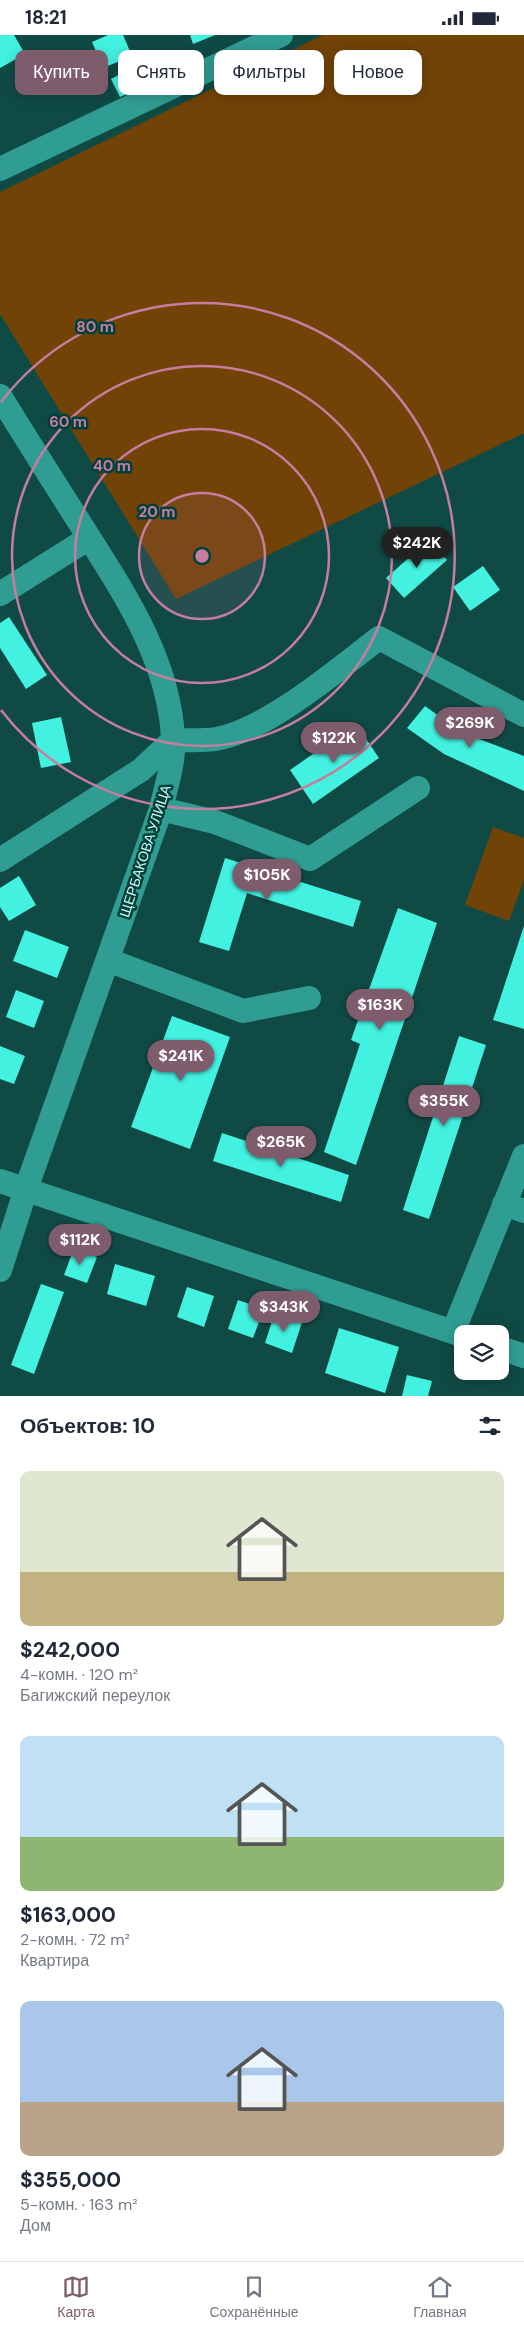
<!DOCTYPE html>
<html lang="ru">
<meta charset="utf-8">
<style>
body{margin:0;font-family:"DM Sans",sans-serif;background:#f6f6f7;color:#1f2937;height:100vh;display:flex;flex-direction:column;font-size:19px;white-space:nowrap}
*{box-sizing:border-box;margin:0}
p{font-size:16px;color:#747a83}
.icon{flex:none;width:28px;height:28px;fill:none;stroke:currentColor;stroke-width:2;stroke-linecap:round;stroke-linejoin:round}
.map{position:relative;height:1361px;overflow:hidden}
.drawer{display:flex;flex-direction:column;background:#fff;flex:1}
.drawer>*{flex:none}
.hud{position:absolute;left:15px;top:15px;width:495px;height:45px;display:flex;gap:10px}
.controls{position:absolute;left:454px;top:1290px;display:grid;gap:10px}
.controls a{display:grid;place-items:center;width:55px;height:55px;border-radius:10px;background:#fff;box-shadow:0 2px 12px #0003;font-size:25px}
.price{position:absolute;translate:-50% -42px;padding:0 11px;border-radius:18px;background:#7e5c6c;color:#fff;font-size:16px;line-height:32px;filter:drop-shadow(0 1px 2px #0008)}
.price::after{content:'';position:absolute;left:50%;top:30px;width:15px;height:11px;margin-left:-8px;background:inherit;clip-path:polygon(0 0,100% 0,50% 100%)}
.price.current{background:#222;color:#fff}
ul{padding:0;list-style:none}
li{display:grid;align-content:center;gap:10px;height:265px;padding:0 20px}
li span{display:grid;place-items:center;height:155px;border-radius:10px;color:#555}
li>.icon{margin-inline-start:auto}
span .icon{width:90px;height:90px;fill:#fffc;stroke-width:1}
li b{font-size:21px}
h2{display:flex;justify-content:space-between;align-items:center;height:60px;padding:0 20px;font-size:21px}
.chip{padding:0 18px;border-radius:10px;background:#fff;box-shadow:0 2px 12px #0003;font-size:18px;line-height:45px}
.chip.current{background:#7e5c6c;color:#fff}
.status{display:flex;justify-content:space-between;align-items:center;height:35px;padding:0 25px;background:#fff;direction:ltr}
.status svg{height:14px;fill:currentColor}
.tab-bar{display:flex;justify-content:space-around;align-items:center;height:70px;border-top:1px solid #e0e1e3;background:#fff;font-size:14px;color:#747a83}
.tab-bar a{display:grid;justify-items:center;gap:2px}
.tab-bar .current{color:#7e5c6c}
.map>svg:first-child{display:block}
.green{fill:#714306}
.building{fill:#43f1e1}
.lines{fill:none;stroke-linecap:round;stroke-linejoin:round}
.minor{stroke:#309d92;stroke-width:24}
.ring{fill:none;stroke:#c67d9f;stroke-width:2.5}
.labels{text-anchor:middle;stroke-width:5;stroke-linejoin:round;paint-order:stroke}
.street-label{font-size:14px;fill:#caf8f2;stroke:#00403a}
.centre{fill:#c67d9f;stroke:#00403a;stroke-width:2.5}
.ring-label{font-size:15px;text-anchor:middle;font-weight:bold;fill:#c67d9f;stroke:#00403a;stroke-width:5;stroke-linejoin:round;paint-order:stroke}
</style>
<div class="status"><b>18:21</b><svg viewBox="0 0 49 12"><path d="M0 12V9h3v3zM5 12V6h3v6zM10 12V3h3v9zM15 12V0h3v12zM26 1h20v11H26zM47 4h2v5h-2z"/></svg></div>
<div class="map">
<svg width="524" height="1361" viewBox="0 0 524 1361">
<rect width="100%" height="100%" fill="#104a45"/>
<path class="green" d="M 323,0 L 524,0 L 524,398 L 176,564 L 0,279 L 0,157 Z
M 493,792 L 524,803 L 524,845 L 509,886 L 465,870 Z"/>
<path class="building" d="M 0,0 L 14,0 L 25,19 L 0,33 Z
M 108,0 L 123,0 L 132,21 L 103,33 L 92,7 Z
M 190,0 L 215,0 L 193,9 Z
M 130,34 L 140,53 L 120,62 L 111,44 Z
M 429,505 L 447,525 L 404,563 L 386,543 Z
M 483,531 L 500,555 L 470,576 L 453,552 Z
M 9,582 L 47,640 L 26,654 L 0,613 L 0,588 Z
M 425,671 L 461,697 L 524,721 L 524,756 L 444,719 L 407,693 Z
M 61,682 L 71,727 L 41,733 L 32,688 Z
M 356,689 L 379,723 L 313,769 L 290,735 Z
M 225,823 L 361,866 L 353,892 L 247,858 L 229,916 L 199,907 Z
M 19,841 L 36,870 L 9,886 L 0,872 L 0,853 Z
M 398,873 L 437,888 L 356,1130 L 324,1117 L 360,1009 L 351,1005 Z
M 524,891 L 524,994 L 493,985 Z
M 25,895 L 69,912 L 57,943 L 13,926 Z
M 16,955 L 44,966 L 34,993 L 6,982 Z
M 172,981 L 230,1002 L 190,1114 L 131,1092 Z
M 459,1001 L 486,1010 L 429,1184 L 403,1175 Z
M 0,1011 L 25,1021 L 14,1049 L 0,1044 Z
M 222,1098 L 349,1140 L 341,1167 L 213,1126 Z
M 74,1213 L 97,1222 L 87,1248 L 64,1240 Z
M 115,1229 L 155,1241 L 146,1271 L 107,1259 Z
M 41,1249 L 64,1257 L 34,1339 L 11,1330 Z
M 187,1252 L 214,1261 L 204,1292 L 177,1282 Z
M 238,1265 L 264,1274 L 253,1303 L 228,1294 Z
M 275,1277 L 302,1287 L 292,1318 L 265,1308 Z
M 339,1293 L 399,1312 L 385,1358 L 325,1338 Z
M 407,1340 L 432,1346 L 428,1361 L 402,1361 Z"/>
<g class="lines">
<path class="minor" d="M 0,134 L 281,0
M 0,361 C 27,405 55,449 83,493 C 124,558 169,624 173,703 C 175,726 166,751 161,774 L 26,1154 L 0,1235
M 0,559 L 89,503
M 173,705 C 187,705 203,706 216,704 C 267,695 337,635 379,603 L 524,680
M 161,774 L 215,787 L 310,824 L 418,753
M 0,825 L 141,735 L 173,705
M 108,925 L 243,976 L 309,963
M 0,1146 L 462,1300
M 504,1169 L 524,1176
M 453,1297 L 524,1121
M 500,1313 L 524,1321"/>
</g>
<circle cx="202" cy="521" r="63" fill="#c67d9f" fill-opacity=".12"/>
<g class="ring">
<circle cx="202" cy="521" r="63"/>
<circle cx="202" cy="521" r="127"/>
<circle cx="202" cy="521" r="190"/>
<path d="M1 367A253 253 0 1 1 1 675"/>
</g>
<g class="labels">
<g class="street-label">
<text transform="translate(145 816) rotate(-72)" y="5">ЩЕРБАКОВА УЛИЦА</text>
</g>
</g>
<circle cx="202" cy="521" r="8" class="centre"/>
<g class="ring-label">
<text x="95" y="297">80 m</text>
<text x="68" y="392">60 m</text>
<text x="112" y="436">40 m</text>
<text x="157" y="482">20 m</text>
</g>
</svg>
<div class="controls">
<a><svg class="icon" aria-label="layers" viewBox="0 0 24 24"><path d="M12 4l9 5-9 5-9-5zM3 14l9 5 9-5"/></svg></a>
</div>
<b class="price current" style="left:417px;top:534px">$242K</b>
<b class="price" style="left:470px;top:714px">$269K</b>
<b class="price" style="left:334px;top:729px">$122K</b>
<b class="price" style="left:267px;top:866px">$105K</b>
<b class="price" style="left:380px;top:996px">$163K</b>
<b class="price" style="left:181px;top:1047px">$241K</b>
<b class="price" style="left:444px;top:1092px">$355K</b>
<b class="price" style="left:281px;top:1133px">$265K</b>
<b class="price" style="left:80px;top:1231px">$112K</b>
<b class="price" style="left:284px;top:1298px">$343K</b>
<div class="hud">
<a class="chip current">Купить</a>
<a class="chip">Снять</a>
<a class="chip">Фильтры</a>
<a class="chip">Новое</a>
</div>
</div>
<section class="drawer">
<h2>Объектов: 10<svg class="icon" aria-label="filters" viewBox="0 0 24 24"><path d="M4 7h16M4 17h16"/><circle cx="9" cy="7" r="2"/><circle cx="15" cy="17" r="2"/></svg></h2>
<ul>
<li><span style="background:linear-gradient(#dfe7d0 65%,#c2b280 0)"><svg class="icon" aria-label="home" viewBox="0 0 24 24"><path d="M3 11l9-7 9 7M6 9v11h12V9"/></svg></span><div><b>$242,000</b><p>4-комн. · 120 m²</p><p>Багижский переулок</p></div></li>
<li><span style="background:linear-gradient(#bfe0f5 65%,#8fb573 0)"><svg class="icon" aria-label="home" viewBox="0 0 24 24"><path d="M3 11l9-7 9 7M6 9v11h12V9"/></svg></span><div><b>$163,000</b><p>2-комн. · 72 m²</p><p>Квартира</p></div></li>
<li><span style="background:linear-gradient(#a9c7e8 65%,#b9a48a 0)"><svg class="icon" aria-label="home" viewBox="0 0 24 24"><path d="M3 11l9-7 9 7M6 9v11h12V9"/></svg></span><div><b>$355,000</b><p>5-комн. · 163 m²</p><p>Дом</p></div></li>
</ul>
</section>
<nav class="tab-bar">
<a class="current"><svg class="icon" aria-label="map" viewBox="0 0 24 24"><path d="M3 6l6-2 6 2 6-2v14l-6 2-6-2-6 2zM9 4v14M15 6v14"/></svg>Карта</a>
<a><svg class="icon" aria-label="saved" viewBox="0 0 24 24"><path d="M7 4h10v16l-5-4-5 4z"/></svg>Сохранённые</a>
<a><svg class="icon" aria-label="home" viewBox="0 0 24 24"><path d="M3 11l9-7 9 7M6 9v11h12V9"/></svg>Главная</a>
</nav>
